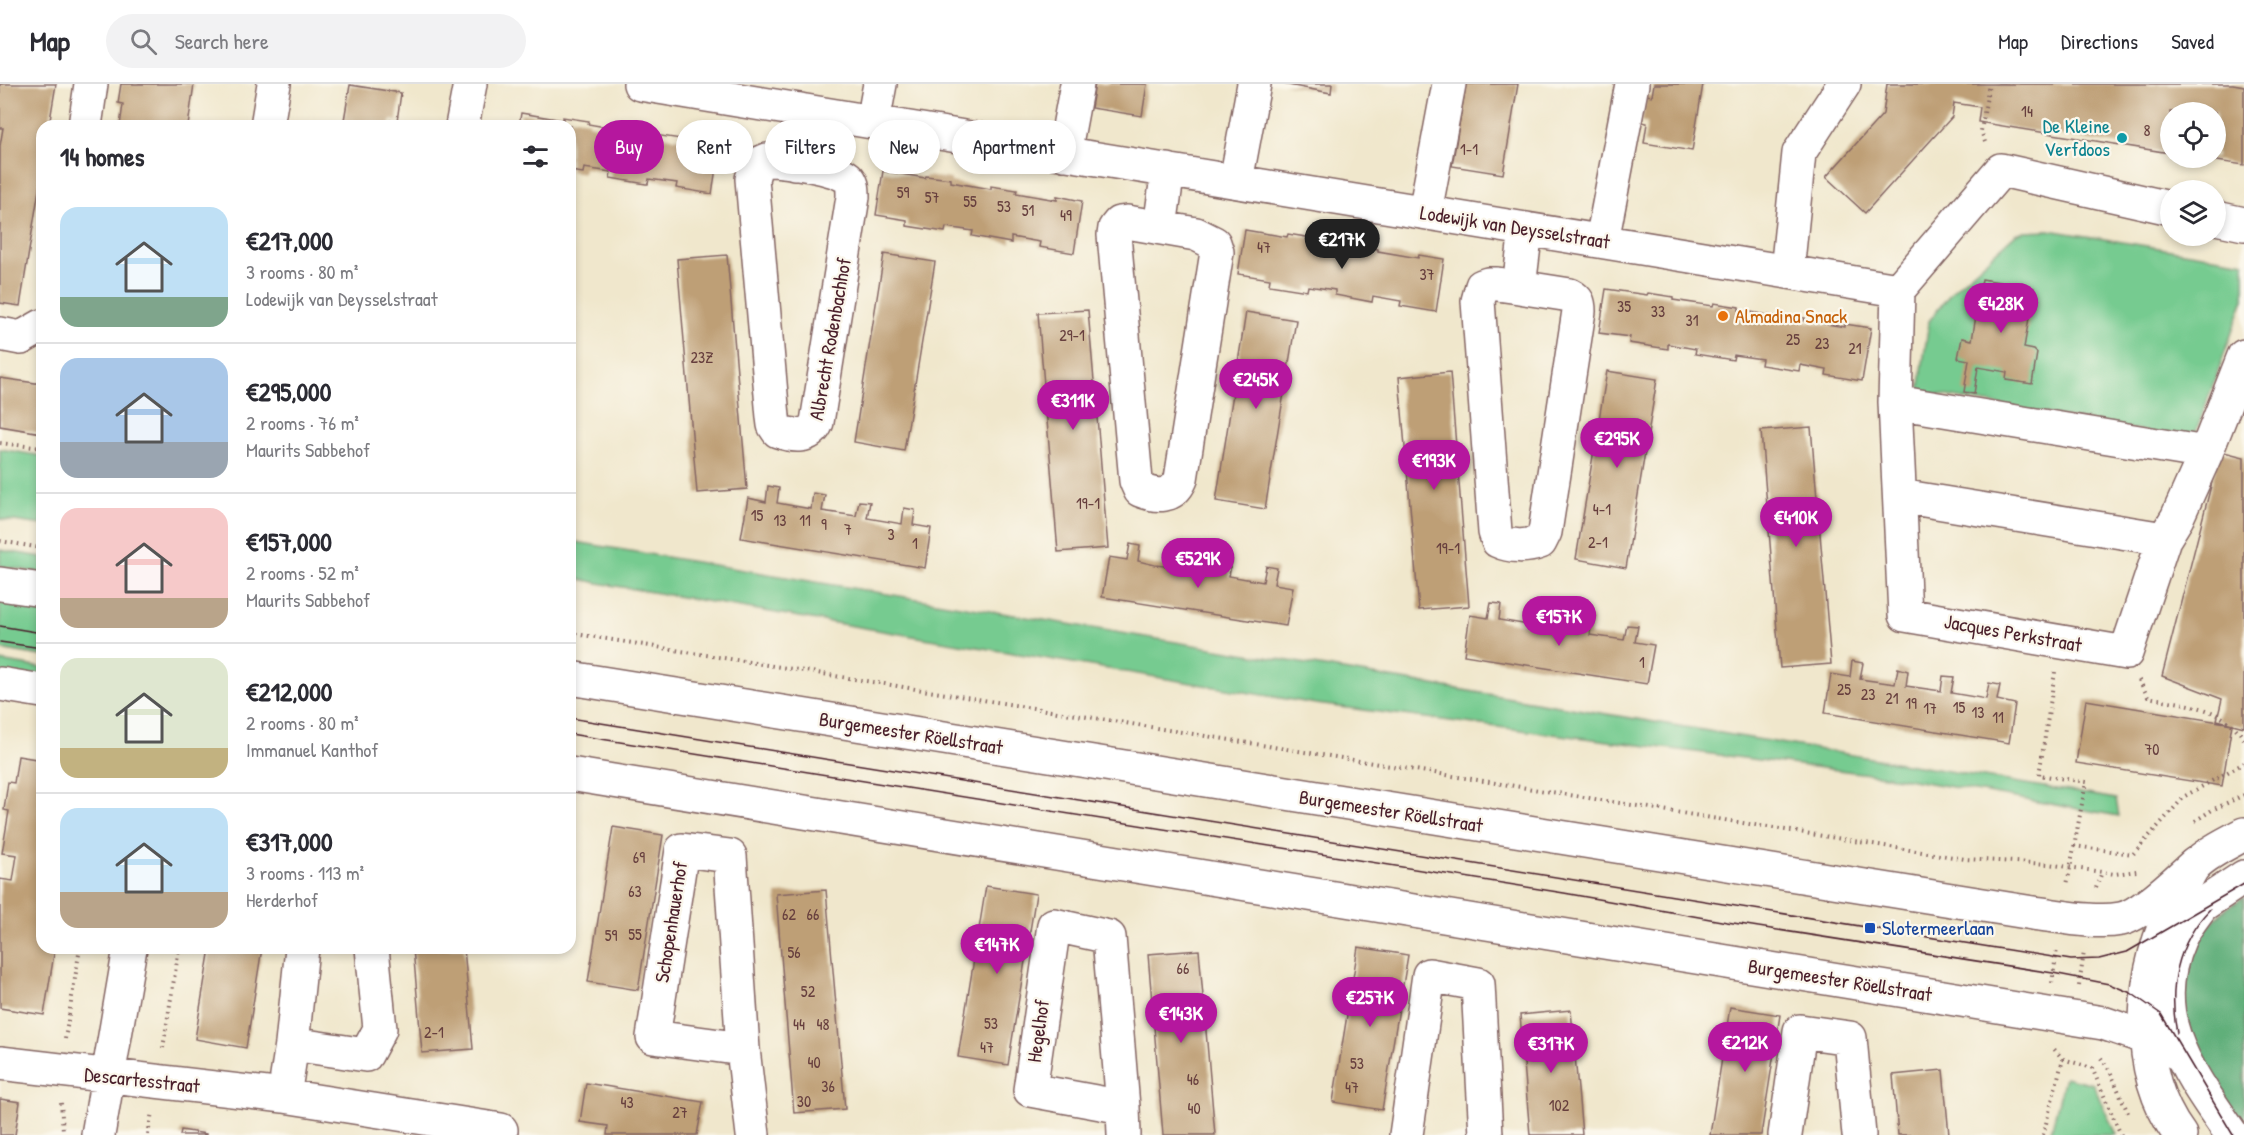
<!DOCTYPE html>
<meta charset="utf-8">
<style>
body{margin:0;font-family:"Patrick Hand",sans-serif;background:#f2f2f3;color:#2b2b33;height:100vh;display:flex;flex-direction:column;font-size:22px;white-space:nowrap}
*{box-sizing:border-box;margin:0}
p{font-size:20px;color:#7c7c81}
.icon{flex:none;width:33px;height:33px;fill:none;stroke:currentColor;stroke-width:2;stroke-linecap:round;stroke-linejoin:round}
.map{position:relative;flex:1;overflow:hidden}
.side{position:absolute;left:36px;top:36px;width:540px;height:834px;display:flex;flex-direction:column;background:#fff;border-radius:18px;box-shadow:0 3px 9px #0003}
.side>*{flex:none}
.top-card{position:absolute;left:594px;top:36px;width:570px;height:54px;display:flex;gap:12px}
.controls{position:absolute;left:2160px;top:18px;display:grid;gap:12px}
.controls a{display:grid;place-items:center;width:66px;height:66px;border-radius:50%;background:#fff;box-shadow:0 3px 9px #0003;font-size:30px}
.price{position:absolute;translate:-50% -51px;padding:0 14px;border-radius:21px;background:#b5179e;color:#fff;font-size:20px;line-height:39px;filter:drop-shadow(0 2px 3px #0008)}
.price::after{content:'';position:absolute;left:50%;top:36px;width:18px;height:14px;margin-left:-9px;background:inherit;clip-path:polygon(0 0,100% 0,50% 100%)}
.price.active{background:#222;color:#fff}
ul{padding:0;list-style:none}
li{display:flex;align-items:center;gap:18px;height:150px;padding:0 24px}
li+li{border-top:2px solid #e1e1e2}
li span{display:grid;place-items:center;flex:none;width:168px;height:120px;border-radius:18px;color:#555}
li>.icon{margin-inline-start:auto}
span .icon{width:72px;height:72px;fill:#fffc;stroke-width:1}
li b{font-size:26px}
h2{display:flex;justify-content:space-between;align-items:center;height:72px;padding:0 24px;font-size:26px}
.chip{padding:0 21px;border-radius:27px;background:#fff;box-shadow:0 3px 9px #0003;font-size:21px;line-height:54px}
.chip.active{background:#b5179e;color:#fff}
header{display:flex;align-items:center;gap:36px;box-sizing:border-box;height:84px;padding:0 30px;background:#fff;border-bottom:2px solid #e1e1e2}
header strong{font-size:28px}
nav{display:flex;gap:33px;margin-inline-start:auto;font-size:21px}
.search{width:420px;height:54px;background:#f2f2f3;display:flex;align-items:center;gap:15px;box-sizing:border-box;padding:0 21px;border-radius:33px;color:#7c7c81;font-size:22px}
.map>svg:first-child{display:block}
.green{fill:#76cb90;stroke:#60755e;stroke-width:1.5}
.forest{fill:#60af7a;stroke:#556752;stroke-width:1.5}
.building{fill:#be9f76}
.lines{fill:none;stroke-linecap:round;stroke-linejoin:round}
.minor-casing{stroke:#846563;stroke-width:36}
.major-casing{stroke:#846563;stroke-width:36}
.path{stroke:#846563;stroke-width:4;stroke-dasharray:1.5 4.5;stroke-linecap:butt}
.minor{stroke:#fff;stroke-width:33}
.major{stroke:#fff;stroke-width:33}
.tram{stroke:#4a1f2b;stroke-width:1.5}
.culture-dot{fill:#0f9aa8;stroke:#fbf7ec;stroke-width:2}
.food-dot{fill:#e8710a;stroke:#fbf7ec;stroke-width:2}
.transit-dot{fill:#1a4fb4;stroke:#fbf7ec;stroke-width:2}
.labels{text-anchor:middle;stroke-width:4.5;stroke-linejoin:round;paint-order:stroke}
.number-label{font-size:16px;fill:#673f3e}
.culture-label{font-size:20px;fill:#0d838f;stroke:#fbf7ec;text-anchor:end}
.street-label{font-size:20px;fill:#4a1f2b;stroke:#fbf7ec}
.food-label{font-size:20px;fill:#c56008;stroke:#fbf7ec;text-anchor:start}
.transit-label{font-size:20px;fill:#164399;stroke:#fbf7ec;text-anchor:start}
</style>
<header>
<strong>Map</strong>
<div class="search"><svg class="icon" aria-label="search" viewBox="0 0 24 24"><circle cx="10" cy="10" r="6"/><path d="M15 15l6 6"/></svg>Search here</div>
<nav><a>Map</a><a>Directions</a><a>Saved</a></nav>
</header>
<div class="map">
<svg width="2244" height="1051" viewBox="0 0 2244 1051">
<rect width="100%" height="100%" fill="#fbf7ec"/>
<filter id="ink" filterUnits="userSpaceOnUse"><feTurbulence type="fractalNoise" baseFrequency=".0167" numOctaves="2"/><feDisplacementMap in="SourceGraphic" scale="12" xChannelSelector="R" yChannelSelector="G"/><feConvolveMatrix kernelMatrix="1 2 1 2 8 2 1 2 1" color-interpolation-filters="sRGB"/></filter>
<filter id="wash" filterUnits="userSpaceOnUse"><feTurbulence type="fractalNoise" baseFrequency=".008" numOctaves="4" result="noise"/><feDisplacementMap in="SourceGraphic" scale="24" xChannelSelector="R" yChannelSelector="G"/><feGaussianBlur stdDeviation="1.35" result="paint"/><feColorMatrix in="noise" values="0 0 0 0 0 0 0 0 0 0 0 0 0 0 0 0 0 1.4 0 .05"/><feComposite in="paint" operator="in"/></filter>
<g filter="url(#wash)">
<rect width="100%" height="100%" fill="#f0e7cc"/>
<path class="green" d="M 2049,146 L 2244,178 L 2244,215 L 2193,356 L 1919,307 L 1929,237 L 1954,205 L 2016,150 L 2025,147 Z
M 0,365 L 42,372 L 42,441 L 0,435 Z
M 570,457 L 2116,715 L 2119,732 L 1901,694 L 1316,620 L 598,499 L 570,493 Z
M 0,466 L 42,473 L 42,489 L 0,482 Z
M 0,511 L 42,517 L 42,572 L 0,565 Z
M 0,577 L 42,584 L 42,598 L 0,591 Z
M 2065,993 L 2093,1000 L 2116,1051 L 2050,1051 Z"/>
<path class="forest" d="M 2244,813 L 2244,1042 C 2223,1012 2202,981 2188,947 C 2184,936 2184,922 2185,910 C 2187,867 2206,834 2244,813 Z"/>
<g id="blocks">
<path class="building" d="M 0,0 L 56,0 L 49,42 L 42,42 L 42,87 L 20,222 L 0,219 L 0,62 L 3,44 L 0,44 Z
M 121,0 L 194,0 L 188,42 L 120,42 L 123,20 L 118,19 Z
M 1095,0 L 1147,0 L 1142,32 L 1091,24 Z
M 1283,0 L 1332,0 L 1331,9 Z
M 1466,0 L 1518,0 L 1503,90 L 1452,82 Z
M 1654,0 L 1703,0 L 1692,67 L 1644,59 L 1647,39 L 1642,38 L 1646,11 L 1652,12 Z
M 1887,0 L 2233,0 L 2244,2 L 2244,81 L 2203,75 L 2216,74 L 2216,28 L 2170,28 L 2170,69 L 1978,38 L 1980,23 L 1954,19 L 1952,33 L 1865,129 L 1826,93 L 1883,30 Z
M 350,1 L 401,9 L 397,37 L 391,36 L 390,42 L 343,42 Z
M 521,29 L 563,36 L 563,33 L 589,37 L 588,40 L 628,47 L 629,43 L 655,48 L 654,51 L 694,57 L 694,54 L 720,58 L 712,110 L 676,104 L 677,99 L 649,95 L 648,100 L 646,100 L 610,94 L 611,88 L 584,84 L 583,89 L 570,87 L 570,42 L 519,42 Z
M 883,87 L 925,94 L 926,92 L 951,95 L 951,98 L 991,105 L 991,102 L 1017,106 L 1016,109 L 1057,116 L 1057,112 L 1082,117 L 1074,169 L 1039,163 L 1040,158 L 1011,153 L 1011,159 L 972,152 L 973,147 L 946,143 L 945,148 L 907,142 L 907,136 L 876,131 Z
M 1245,146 L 1287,153 L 1288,150 L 1312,154 L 1312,157 L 1352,164 L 1353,160 L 1378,165 L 1378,167 L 1418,174 L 1419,171 L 1444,175 L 1436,228 L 1400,222 L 1401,217 L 1373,212 L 1372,218 L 1335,211 L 1335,206 L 1308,202 L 1307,207 L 1269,201 L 1270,195 L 1238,190 Z
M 884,170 L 935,178 L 904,367 L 854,358 Z
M 727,171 L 747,405 L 697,409 L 677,175 Z
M 1982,195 L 2034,204 L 2024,264 L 2034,266 L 2037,269 L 2032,300 L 2006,296 L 2007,288 L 1978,283 L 1974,310 L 1964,308 L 1969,276 L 1958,274 L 1962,254 L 1972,256 Z
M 1606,205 L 1647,211 L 1648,209 L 1673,213 L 1673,216 L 1713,222 L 1714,219 L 1739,223 L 1739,226 L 1779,233 L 1780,230 L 1805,234 L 1804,237 L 1845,243 L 1845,240 L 1871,244 L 1862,297 L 1826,291 L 1827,286 L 1800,281 L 1799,287 L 1761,281 L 1762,275 L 1734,271 L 1733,276 L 1695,270 L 1696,265 L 1668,260 L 1668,265 L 1629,259 L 1630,253 L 1599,249 Z
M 1088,226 L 1108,464 L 1058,468 L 1038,229 Z
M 1246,228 L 1296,236 L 1265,425 L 1216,417 Z
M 1607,287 L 1657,295 L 1626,484 L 1576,475 Z
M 1450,288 L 1469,522 L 1419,526 L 1399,293 Z
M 0,294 L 42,300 L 42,349 L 0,342 Z
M 1811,343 L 1831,580 L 1780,584 L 1761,347 Z
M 2220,367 L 2244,373 L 2244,643 L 2217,636 L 2222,615 L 2162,592 Z
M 768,402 L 779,404 L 777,419 L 811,425 L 813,409 L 825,411 L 822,427 L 856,432 L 859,417 L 870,418 L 867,434 L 902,440 L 904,424 L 915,426 L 913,441 L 931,444 L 925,484 L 741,454 L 748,414 L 766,418 Z
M 1130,460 L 1140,462 L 1138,477 L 1155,481 L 1172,483 L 1175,468 L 1186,469 L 1183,485 L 1218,490 L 1220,475 L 1232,477 L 1229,492 L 1263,498 L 1266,482 L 1277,484 L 1274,500 L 1293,503 L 1286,542 L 1102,513 L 1109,473 L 1127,476 Z
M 1491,519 L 1501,520 L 1499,536 L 1534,542 L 1536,526 L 1547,528 L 1544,543 L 1579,549 L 1582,533 L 1592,535 L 1590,551 L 1624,556 L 1627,541 L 1638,542 L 1635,558 L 1654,561 L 1647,600 L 1464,571 L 1470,531 L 1488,534 Z
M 1852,577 L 1863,579 L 1860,595 L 1895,600 L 1898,584 L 1908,587 L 1906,602 L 1941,607 L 1943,592 L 1954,593 L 1951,609 L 1986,615 L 1989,599 L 2000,601 L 1997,616 L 2015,620 L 2009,659 L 1825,629 L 1831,590 L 1850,593 Z
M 2086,616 L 2232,640 L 2222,702 L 2076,679 Z
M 18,672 L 42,676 L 42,864 L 55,864 L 44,931 L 0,924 L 0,795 L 13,797 L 17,771 L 2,769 L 9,727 L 4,726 L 8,698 L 14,699 Z
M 613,743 L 663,751 L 638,906 L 588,898 Z
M 986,802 L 1036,810 L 1008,981 L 958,973 Z
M 826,806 L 845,1025 L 794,1029 L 776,810 Z
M 1358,863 L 1408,871 L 1382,1026 L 1333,1018 Z
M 210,864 L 262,864 L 246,964 L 195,955 Z
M 413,864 L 464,864 L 473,965 L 422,969 Z
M 1199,866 L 1215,1051 L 1163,1051 L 1148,870 Z
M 1730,923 L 1780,931 L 1761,1051 L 1710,1051 Z
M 1571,926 L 1582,1051 L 1530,1051 L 1520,931 Z
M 1943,986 L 1949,1051 L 1898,1051 L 1893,991 Z
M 586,999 L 703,1018 L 697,1051 L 607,1051 L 608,1042 L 580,1038 Z
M 0,1015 L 20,1018 L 15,1051 L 0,1051 Z
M 181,1046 L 206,1050 L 206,1051 L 180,1051 Z"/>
</g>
</g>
<g filter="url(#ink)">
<use href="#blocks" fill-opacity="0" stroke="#846563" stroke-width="1.5"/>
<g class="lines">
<g class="minor-casing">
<path id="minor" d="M 640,0 L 1898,206 L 2001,86 L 2170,124
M 873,38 L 880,0
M 85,42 L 91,0
M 267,42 L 274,0
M 462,42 L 470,0
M 1064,70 L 1077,0
M 767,76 C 783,76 839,83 849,95 C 853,100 853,106 853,113 L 817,338 C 811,355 792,352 778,347 L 774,341 L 773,333 L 752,95 L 756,81 Z
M 794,79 L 801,26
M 1236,97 L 1254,0
M 1425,128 L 1449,0
M 2216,134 L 2244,140
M 1127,138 L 1196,150 L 1214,159 L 1217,168 L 1181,395 C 1173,414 1157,413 1140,406 L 1136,397 L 1114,151 L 1115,144 L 1119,139 Z
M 1160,143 L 1168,86
M 1602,157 L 1632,0
M 1787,188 L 1799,69 L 1844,0
M 1519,203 L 1497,200 L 1488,200 L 1482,202 L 1478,217 L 1495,448 L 1498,457 C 1511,463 1527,463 1540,458 L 1545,448 L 1579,227 C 1579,219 1578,215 1570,211 L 1519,203 L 1526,145
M 1898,206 L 1895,318 L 1905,531 L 2126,569 L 2164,455 L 2177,434 L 2206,369 L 2244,272
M 0,250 L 21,254 L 42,242
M 1895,318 L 2206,369
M 1900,412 L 2164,455
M 0,500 L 42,506
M 570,594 L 2033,829 C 2059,832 2095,840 2121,835 C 2142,831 2178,795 2195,780
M 0,600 L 42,607
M 570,690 L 2103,939 L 2147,954 L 2181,971
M 2202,821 C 2194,832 2184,844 2179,856 C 2145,933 2190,990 2232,1051
M 2180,826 L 2202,821 L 2244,793
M 292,960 L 366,971 L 380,945 L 372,864
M 743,965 L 653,953 L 682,766 L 730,772 L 743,965 L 753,1051
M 0,979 L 284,1012 L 501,1046 L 500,1051
M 284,1012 L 292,960 L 302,864
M 1123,1023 L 1030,1006 L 1054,841 L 1109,853 L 1123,1023 L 1124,1051
M 98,1051 L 130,864
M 1406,1051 L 1429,891 L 1478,900 L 1486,1051
M 1785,1051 L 1800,947 L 1850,954 L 1859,1051"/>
</g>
<g class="major-casing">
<path id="major" d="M 2180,1051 C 2130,982 2140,883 2179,811 C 2184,801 2189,786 2197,779 C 2210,767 2228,759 2244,750"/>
</g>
<path class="path" d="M 1985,58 L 1981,47 L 1989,0
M 0,359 L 42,364
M 0,457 L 42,464
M 570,549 L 1965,775 L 2048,780 L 2115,790 L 2137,787
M 2055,588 L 2039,691 L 2086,698 L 2067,801
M 2139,596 L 2148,613 C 2182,620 2224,622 2244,655
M 2195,737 L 2212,726 L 2244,711
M 2074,762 L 2133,770 L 2185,712 L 2244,679
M 2096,804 L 2102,788
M 2052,899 L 2057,865
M 2079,902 L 2084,868
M 65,955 L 80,864
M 163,964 L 179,864
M 2101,974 L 2110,987 L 2128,1029
M 2063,975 L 2092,984 L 2121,1051
M 61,1019 L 63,1047
M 148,1051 L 152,1028
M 2043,1051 L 2063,975 L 2054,965"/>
<use href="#minor" class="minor"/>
<use href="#major" class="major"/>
<path class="tram" d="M 0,542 L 42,549
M 0,558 L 42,564
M 570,634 L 2071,876 L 2099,875 L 2127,868 L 2244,800
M 570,650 L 1564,809 L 1727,838 L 2053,889 L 2109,900 L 2131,909 L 2161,930 L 2233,1051
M 2177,949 C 2168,904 2177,859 2210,825"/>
</g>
</g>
<circle class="culture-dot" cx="2122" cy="54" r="6"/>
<circle class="food-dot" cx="1723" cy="232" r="6"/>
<rect class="transit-dot" x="1864" y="838" width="12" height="12" rx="3"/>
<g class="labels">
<g class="number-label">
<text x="2027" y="33">14</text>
<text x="2147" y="52">8</text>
<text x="1469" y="71">1-1</text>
<text x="903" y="114">59</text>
<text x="932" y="119">57</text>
<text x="970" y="123">55</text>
<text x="1004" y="128">53</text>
<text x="1028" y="132">51</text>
<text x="1066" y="137">49</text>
<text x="1264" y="169">47</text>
<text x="1427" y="196">37</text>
<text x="1624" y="228">35</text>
<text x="1658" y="233">33</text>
<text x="1692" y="242">31</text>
<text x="1072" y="257">29-1</text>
<text x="1793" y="261">25</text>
<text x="1822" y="265">23</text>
<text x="1855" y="270">21</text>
<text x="702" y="279">23Z</text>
<text x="1088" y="425">19-1</text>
<text x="1602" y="431">4-1</text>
<text x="757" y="437">15</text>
<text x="780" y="442">13</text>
<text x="805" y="442">11</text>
<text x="824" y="446">9</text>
<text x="848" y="451">7</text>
<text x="891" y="456">3</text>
<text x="1598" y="464">2-1</text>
<text x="915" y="465">1</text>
<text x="1448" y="470">19-1</text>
<text x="1642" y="584">1</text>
<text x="1844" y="611">25</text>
<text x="1868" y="616">23</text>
<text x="1892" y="620">21</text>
<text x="1911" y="625">19</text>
<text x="1959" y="629">15</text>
<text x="1930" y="630">17</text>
<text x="1978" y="634">13</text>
<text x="1998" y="639">11</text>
<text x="2152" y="671">70</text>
<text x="639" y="779">69</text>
<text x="635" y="813">63</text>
<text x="789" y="836">62</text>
<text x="813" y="836">66</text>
<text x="635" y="856">55</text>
<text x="611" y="857">59</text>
<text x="794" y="874">56</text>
<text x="1183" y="890">66</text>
<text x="808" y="913">52</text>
<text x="991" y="945">53</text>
<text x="799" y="946">44</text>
<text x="823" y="946">48</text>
<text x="434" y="954">2-1</text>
<text x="987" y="969">47</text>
<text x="814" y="984">40</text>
<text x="1357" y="985">53</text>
<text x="1193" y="1001">46</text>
<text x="828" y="1008">36</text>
<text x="1352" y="1009">47</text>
<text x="804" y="1023">30</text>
<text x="627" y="1024">43</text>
<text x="1559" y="1027">102</text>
<text x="1194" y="1030">40</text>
<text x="680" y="1034">27</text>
</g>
<g class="culture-label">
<text x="2110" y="49">De Kleine<tspan x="2110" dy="23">Verfdoos</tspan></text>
</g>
<g class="street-label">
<text transform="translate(1515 143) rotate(9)" y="7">Lodewijk van Deysselstraat</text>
<text transform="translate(830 255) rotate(-80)" y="7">Albrecht Rodenbachhof</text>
<text transform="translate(2013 549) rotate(10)" y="7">Jacques Perkstraat</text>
<text transform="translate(911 649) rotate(9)" y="7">Burgemeester Röellstraat</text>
<text transform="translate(1391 727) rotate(9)" y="7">Burgemeester Röellstraat</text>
<text transform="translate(671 838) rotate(-81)" y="7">Schopenhauerhof</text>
<text transform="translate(1840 896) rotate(9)" y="7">Burgemeester Röellstraat</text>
<text transform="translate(1038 947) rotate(-82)" y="7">Hegelhof</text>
<text transform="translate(142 996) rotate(6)" y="7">Descartesstraat</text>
</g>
<g class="food-label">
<text x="1735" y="239">Almadina Snack</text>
</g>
<g class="transit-label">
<text x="1882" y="851">Slotermeerlaan</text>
</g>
</g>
</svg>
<div class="controls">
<a><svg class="icon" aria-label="locate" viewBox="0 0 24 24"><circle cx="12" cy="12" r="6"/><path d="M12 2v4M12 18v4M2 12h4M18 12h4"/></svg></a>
<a><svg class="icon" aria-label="layers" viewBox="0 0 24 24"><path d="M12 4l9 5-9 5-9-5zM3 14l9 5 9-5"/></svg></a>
</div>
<b class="price active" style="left:1342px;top:186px">€217K</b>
<b class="price" style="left:2001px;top:250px">€428K</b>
<b class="price" style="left:1256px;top:326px">€245K</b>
<b class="price" style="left:1073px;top:347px">€311K</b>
<b class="price" style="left:1617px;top:385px">€295K</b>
<b class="price" style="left:1434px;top:407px">€193K</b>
<b class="price" style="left:1796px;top:464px">€410K</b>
<b class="price" style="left:1198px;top:505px">€529K</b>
<b class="price" style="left:1559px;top:563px">€157K</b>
<b class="price" style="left:997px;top:891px">€147K</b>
<b class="price" style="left:1370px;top:944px">€257K</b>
<b class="price" style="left:1181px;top:960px">€143K</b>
<b class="price" style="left:1745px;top:989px">€212K</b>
<b class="price" style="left:1551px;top:990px">€317K</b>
<div class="top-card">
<a class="chip active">Buy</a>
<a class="chip">Rent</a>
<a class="chip">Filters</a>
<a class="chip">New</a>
<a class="chip">Apartment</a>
</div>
<section class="side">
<h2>14 homes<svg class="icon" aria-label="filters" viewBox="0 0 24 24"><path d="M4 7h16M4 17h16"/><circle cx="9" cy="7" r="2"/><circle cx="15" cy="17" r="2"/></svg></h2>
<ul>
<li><span style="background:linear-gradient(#bfe0f5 75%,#7fa58c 0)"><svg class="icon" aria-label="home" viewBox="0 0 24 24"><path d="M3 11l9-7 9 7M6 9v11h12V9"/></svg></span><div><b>€217,000</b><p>3 rooms · 80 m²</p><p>Lodewijk van Deysselstraat</p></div></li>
<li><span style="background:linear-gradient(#a9c7e8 70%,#9aa5b1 0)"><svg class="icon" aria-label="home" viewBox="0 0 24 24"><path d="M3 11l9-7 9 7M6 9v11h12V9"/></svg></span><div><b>€295,000</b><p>2 rooms · 76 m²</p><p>Maurits Sabbehof</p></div></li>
<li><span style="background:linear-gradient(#f6c9c9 75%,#b9a48a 0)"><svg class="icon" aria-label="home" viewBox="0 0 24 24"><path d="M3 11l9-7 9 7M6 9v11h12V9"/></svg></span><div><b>€157,000</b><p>2 rooms · 52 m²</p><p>Maurits Sabbehof</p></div></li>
<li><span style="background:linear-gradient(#dfe7d0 75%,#c2b280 0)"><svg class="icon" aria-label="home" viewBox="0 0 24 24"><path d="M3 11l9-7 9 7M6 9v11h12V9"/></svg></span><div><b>€212,000</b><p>2 rooms · 80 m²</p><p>Immanuel Kanthof</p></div></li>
<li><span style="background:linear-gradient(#bfe0f5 70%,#b9a48a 0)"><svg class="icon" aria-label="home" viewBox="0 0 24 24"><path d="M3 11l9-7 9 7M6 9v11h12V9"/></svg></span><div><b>€317,000</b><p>3 rooms · 113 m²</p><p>Herderhof</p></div></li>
</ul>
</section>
</div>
